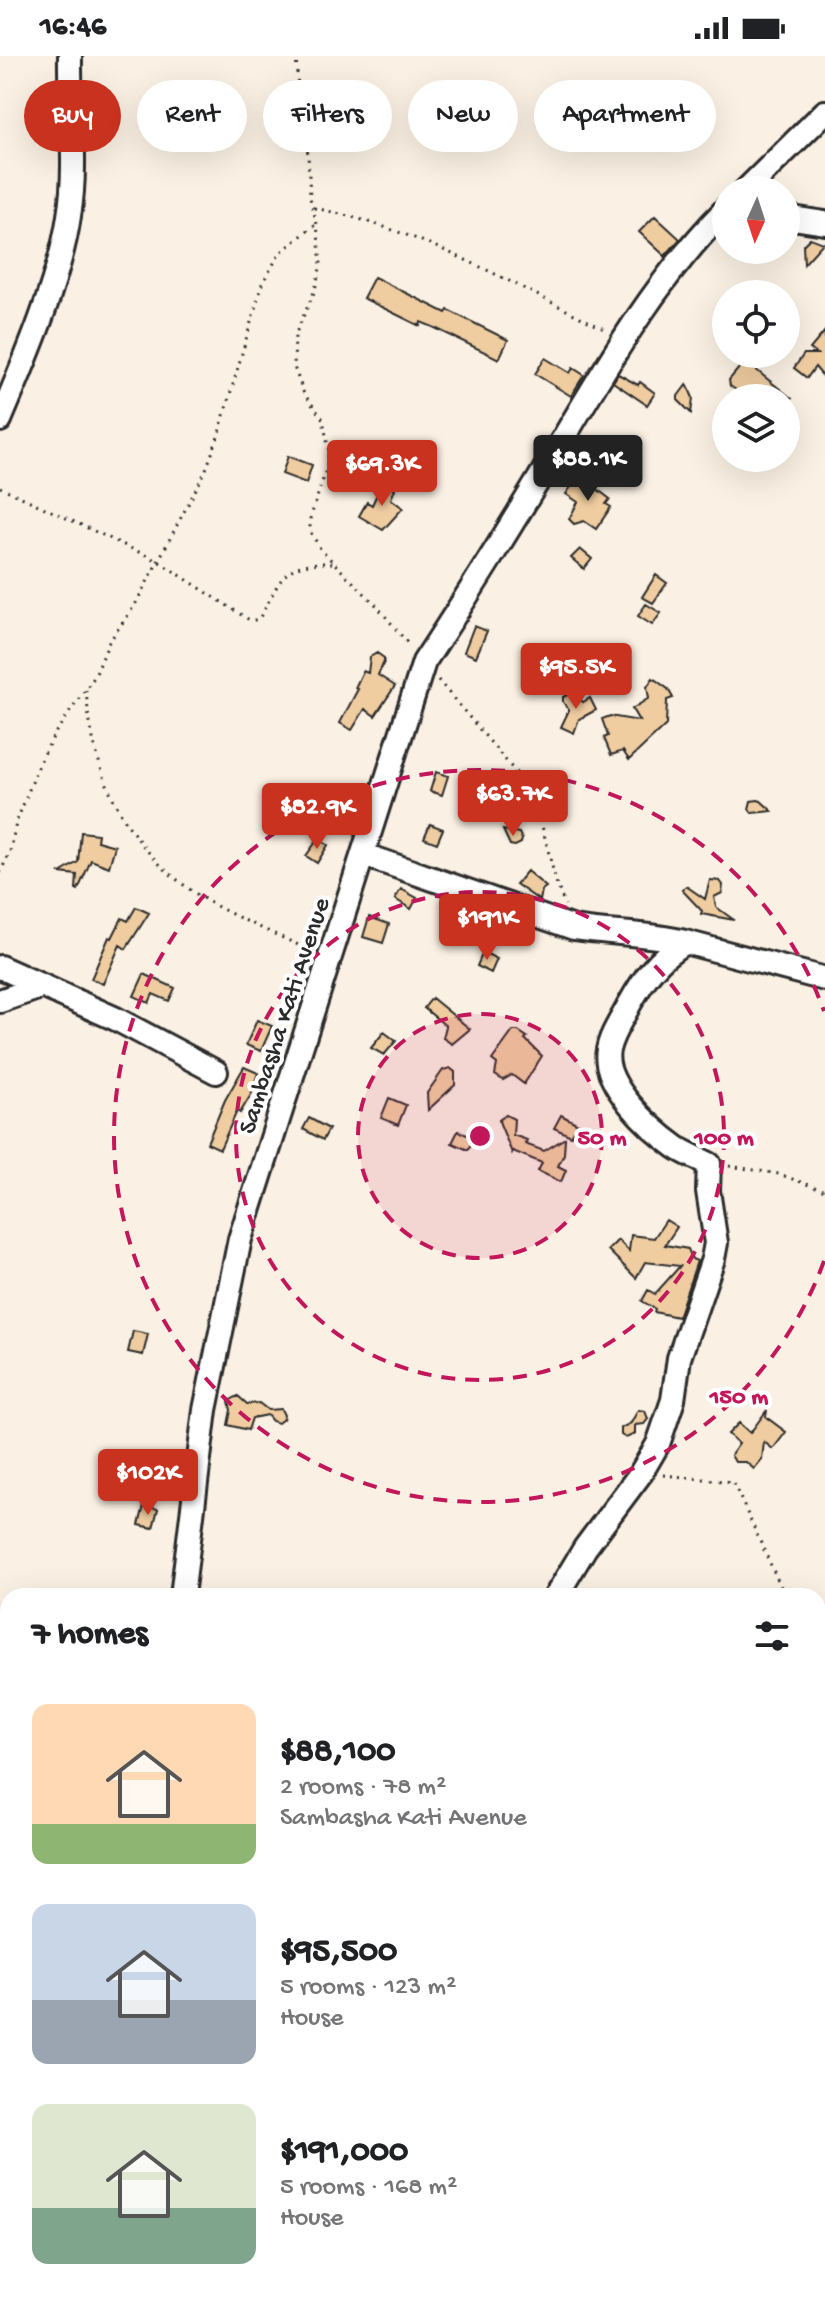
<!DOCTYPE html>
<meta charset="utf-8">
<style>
body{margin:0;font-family:"Gochi Hand",sans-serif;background:#f6f6f6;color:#202124;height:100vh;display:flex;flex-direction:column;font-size:30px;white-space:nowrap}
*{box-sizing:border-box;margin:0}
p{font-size:26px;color:#757577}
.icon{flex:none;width:44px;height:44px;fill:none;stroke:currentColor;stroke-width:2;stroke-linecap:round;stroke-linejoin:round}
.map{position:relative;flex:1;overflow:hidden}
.sheet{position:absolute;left:0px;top:1532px;width:826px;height:712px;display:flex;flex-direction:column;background:#fff;border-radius:24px 24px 0 0;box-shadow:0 8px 32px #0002}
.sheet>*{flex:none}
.hud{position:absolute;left:24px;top:24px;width:778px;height:72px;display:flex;gap:16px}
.needle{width:52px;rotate:183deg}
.tools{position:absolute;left:712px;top:120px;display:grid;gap:16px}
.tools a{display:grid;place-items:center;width:88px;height:88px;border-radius:50%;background:#fff;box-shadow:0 8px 32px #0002;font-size:40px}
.price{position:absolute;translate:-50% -68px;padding:0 18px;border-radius:8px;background:#c8321e;color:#fff;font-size:26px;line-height:52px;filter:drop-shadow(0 2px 4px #0008)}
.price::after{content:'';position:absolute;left:50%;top:48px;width:24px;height:18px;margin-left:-12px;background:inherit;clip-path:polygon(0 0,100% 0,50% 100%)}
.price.current{background:#222;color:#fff}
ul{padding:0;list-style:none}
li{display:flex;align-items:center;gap:24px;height:200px;padding:0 32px}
li span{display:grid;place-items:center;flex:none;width:224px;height:160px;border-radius:16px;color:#555}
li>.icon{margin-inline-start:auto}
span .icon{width:96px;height:96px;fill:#fffc;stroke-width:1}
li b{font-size:34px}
h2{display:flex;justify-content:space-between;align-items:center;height:96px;padding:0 32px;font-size:34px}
.chip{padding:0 28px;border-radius:36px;background:#fff;box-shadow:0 8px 32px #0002;font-size:28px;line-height:72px}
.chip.current{background:#c8321e;color:#fff}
.status{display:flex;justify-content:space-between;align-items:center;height:56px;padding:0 40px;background:#fff;direction:ltr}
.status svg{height:22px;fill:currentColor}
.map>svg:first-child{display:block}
.green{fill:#a1e1aa;stroke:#66866a;stroke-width:2}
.building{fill:#f0cda1;stroke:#2b2b2b;stroke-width:2}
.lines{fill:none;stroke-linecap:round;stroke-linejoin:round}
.minor-casing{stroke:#2b2b2b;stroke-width:28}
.path{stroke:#2b2b2b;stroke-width:3;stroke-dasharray:2 6;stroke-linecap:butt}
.minor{stroke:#fff;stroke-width:22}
.ring{fill:none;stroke:#c2185b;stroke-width:4;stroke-dasharray:14 10}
.labels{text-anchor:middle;stroke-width:8;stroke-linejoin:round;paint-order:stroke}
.street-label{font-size:26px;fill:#2b2b2b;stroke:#fff}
.centre{fill:#c2185b;stroke:#fff;stroke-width:4}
.ring-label{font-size:24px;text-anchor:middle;font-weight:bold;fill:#c2185b;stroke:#fff;stroke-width:8;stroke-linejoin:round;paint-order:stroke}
</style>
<div class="status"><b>16:46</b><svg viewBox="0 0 49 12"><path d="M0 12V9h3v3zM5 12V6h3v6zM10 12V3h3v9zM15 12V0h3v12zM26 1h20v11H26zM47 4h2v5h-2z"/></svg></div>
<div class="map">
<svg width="825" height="2244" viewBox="0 0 825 2244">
<rect width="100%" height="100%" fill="#faf0e3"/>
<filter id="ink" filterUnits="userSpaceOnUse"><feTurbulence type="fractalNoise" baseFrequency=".0125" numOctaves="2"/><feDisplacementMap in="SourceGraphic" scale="16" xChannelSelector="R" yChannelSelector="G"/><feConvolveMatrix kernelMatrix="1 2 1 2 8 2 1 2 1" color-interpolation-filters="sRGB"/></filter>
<g filter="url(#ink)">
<path class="green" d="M 0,2141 L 8,2151 L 8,2236 L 55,2236 L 60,2244 L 0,2244 Z"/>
<path class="building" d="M 655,160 L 680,183 L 665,200 L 639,176 Z
M 810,182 L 823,187 L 804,208 L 803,189 Z
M 374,221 L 446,257 L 448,254 L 508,284 L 499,303 L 433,271 L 421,266 L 420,270 L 363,242 Z
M 825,275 L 825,323 L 815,311 L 807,322 L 794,312 L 804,298 L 817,298 L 810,293 Z
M 545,302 L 570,317 L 573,312 L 584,319 L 571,340 L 535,318 Z
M 745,305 L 791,342 L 738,342 L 736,334 L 730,330 L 729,324 Z
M 618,318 L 638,329 L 640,326 L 655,337 L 647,349 L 613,326 Z
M 687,328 L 693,342 L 691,357 L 678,344 L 678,340 Z
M 288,400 L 312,409 L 306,427 L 282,418 Z
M 579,419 L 610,443 L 606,448 L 611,451 L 596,473 L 584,465 L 574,468 L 569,463 L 578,446 L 566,438 Z
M 382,427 L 395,433 L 391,443 L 403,452 L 383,474 L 359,460 L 367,446 L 372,449 Z
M 580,493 L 592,503 L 584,513 L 571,502 Z
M 656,519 L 667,527 L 653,547 L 642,541 Z
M 646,548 L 661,557 L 652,569 L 638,560 Z
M 474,570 L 487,575 L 476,601 L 464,596 Z
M 377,597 L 384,602 L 384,606 L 378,619 L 395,630 L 375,660 L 365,653 L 352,674 L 340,667 L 358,633 L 355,632 L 363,615 L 368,617 L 370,601 Z
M 653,622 L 668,633 L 673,642 L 667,644 L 666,669 L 629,704 L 623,695 L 611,699 L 604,682 L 608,680 L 602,663 L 610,660 L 639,665 L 632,653 L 649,642 L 647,631 Z
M 572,637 L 583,646 L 590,642 L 596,654 L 579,663 L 574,677 L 561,671 L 569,654 L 563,646 L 563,641 Z
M 436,716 L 448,720 L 442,739 L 430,735 Z
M 758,744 L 761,745 L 772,755 L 752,757 L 749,753 L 751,745 Z
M 430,768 L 443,773 L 437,787 L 424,782 Z
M 503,774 L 519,777 L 522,783 L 521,787 L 515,790 L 510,789 Z
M 81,776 L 98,778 L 97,785 L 115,790 L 109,811 L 91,804 L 78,834 L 76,833 L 77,819 L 60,817 L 78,806 Z
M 318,783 L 328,789 L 317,807 L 306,800 Z
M 527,815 L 546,831 L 542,834 L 540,845 L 516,828 Z
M 710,824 L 720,825 L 723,829 L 722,837 L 714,841 L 716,851 L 734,864 L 701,858 L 702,855 L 682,834 L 686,830 L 705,843 Z
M 401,833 L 417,842 L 411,853 L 395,843 Z
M 136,851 L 149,857 L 126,893 L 120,889 L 103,928 L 91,923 L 109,881 L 112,882 L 122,862 L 128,865 Z
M 369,861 L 389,868 L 383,887 L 363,881 Z
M 483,896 L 497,903 L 491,917 L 477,910 Z
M 144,918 L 175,932 L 169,945 L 153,938 L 149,947 L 134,940 Z
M 432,942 L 470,973 L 452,988 L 443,982 L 446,970 L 424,952 Z
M 257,964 L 272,970 L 261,995 L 246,989 Z
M 513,975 L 518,975 L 527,981 L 525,983 L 542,1000 L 524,1028 L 512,1019 L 503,1024 L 495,1019 L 497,1008 L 492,1004 Z
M 384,976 L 396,985 L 384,999 L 371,992 Z
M 244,1011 L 258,1017 L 253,1031 L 255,1032 L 240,1057 L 237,1055 L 220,1093 L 207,1087 L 225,1044 Z
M 450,1012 L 455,1016 L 455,1029 L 428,1054 L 427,1037 L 443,1014 Z
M 389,1042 L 406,1049 L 398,1069 L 381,1062 Z
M 506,1059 L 514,1063 L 513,1079 L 527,1084 L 525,1088 L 544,1095 L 565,1082 L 564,1098 L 558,1110 L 566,1114 L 561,1126 L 538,1115 L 542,1107 L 513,1095 L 512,1097 L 500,1068 L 499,1064 Z
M 561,1059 L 578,1068 L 571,1080 L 554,1072 Z
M 309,1062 L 329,1073 L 323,1084 L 303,1073 Z
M 458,1075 L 474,1082 L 468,1094 L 452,1087 Z
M 666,1164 L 677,1171 L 665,1189 L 688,1193 L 692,1203 L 697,1205 L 678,1261 L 654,1256 L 655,1253 L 642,1245 L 648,1234 L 655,1238 L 680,1210 L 645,1206 L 636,1222 L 608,1194 L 618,1184 L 629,1195 L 631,1179 L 654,1182 Z
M 133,1275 L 148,1278 L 143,1299 L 128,1296 Z
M 238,1340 L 247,1348 L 259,1347 L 268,1354 L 281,1353 L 284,1359 L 283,1363 L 278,1367 L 272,1365 L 267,1359 L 252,1362 L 248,1374 L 228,1369 L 231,1354 L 229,1345 Z
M 638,1354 L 645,1355 L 648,1363 L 644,1368 L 635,1369 L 635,1378 L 626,1382 L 621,1379 L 621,1372 L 631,1367 Z
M 767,1354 L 766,1361 L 786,1376 L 773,1393 L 764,1386 L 762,1403 L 754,1413 L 746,1406 L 735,1406 L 731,1399 L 739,1388 L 728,1378 L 739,1367 L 750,1377 Z
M 144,1450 L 158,1453 L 153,1472 L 139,1469 Z"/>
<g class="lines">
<g class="minor-casing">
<path id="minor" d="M 746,134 L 825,56
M 786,161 L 825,167
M 0,364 C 25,305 60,223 69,160 C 78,107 69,53 70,0
M 364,799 L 574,872 C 612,878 649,877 685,886
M 0,911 L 116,963 L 216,1016
M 0,945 L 43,930
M 182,1540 L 205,1354 L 240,1183 L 424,606 C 469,538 512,468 554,398 C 605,312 655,224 726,153
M 556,1540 L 585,1492 L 641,1417 L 658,1388 L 673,1344 L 679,1302 L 713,1203 L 716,1187 L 708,1135 L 709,1108 C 698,1102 686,1098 676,1091 C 651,1073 601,1028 608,994 C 611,978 622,963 629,949 C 644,922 658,902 685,886 L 825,923
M 818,1581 L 825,1566
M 0,1877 L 8,1880
M 818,1986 L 825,1983
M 202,2244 L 203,2236"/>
</g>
<path class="path" d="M 296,0 L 300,68 L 308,97 L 310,142 L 317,168 L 321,208 L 315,234 L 295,279 L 294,311 L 304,338 L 323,363 L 329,396 L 325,417 L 310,463 L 310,475 L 321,494 L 376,549 L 410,590
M 314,152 C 420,173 513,228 608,275
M 0,431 L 158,505 L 251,565 L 258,563 L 262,558 C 283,519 284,506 333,507
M 438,624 L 534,738 L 556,826 L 565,849
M 86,634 C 93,725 130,800 211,847 C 243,865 278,879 311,895
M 0,817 L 10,796 L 16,767 L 40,706 L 55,677 L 95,620 L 109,586 L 135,549 L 205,416 L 217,384 L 262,228 L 280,197 L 316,168
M 729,1110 L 779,1118 L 825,1135
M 663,1419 L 733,1426 L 785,1540
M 818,1715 L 825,1718
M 0,1954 L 8,1951"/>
<use href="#minor" class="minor"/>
</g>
</g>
<circle cx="480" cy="1080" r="122" fill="#c2185b" fill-opacity=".12"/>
<g class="ring">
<circle cx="480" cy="1080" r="122"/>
<circle cx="480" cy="1080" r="244"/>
<path d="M824 1205A366 366 0 1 1 824 955"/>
</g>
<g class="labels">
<g class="street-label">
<text transform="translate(282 959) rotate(-72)" y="9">Sambasha Kati Avenue</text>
</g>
</g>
<circle cx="480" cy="1080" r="12" class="centre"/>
<g class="ring-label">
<text x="602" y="1088">50 m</text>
<text x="724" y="1088">100 m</text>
<text x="739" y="1347">150 m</text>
</g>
</svg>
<div class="tools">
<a><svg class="needle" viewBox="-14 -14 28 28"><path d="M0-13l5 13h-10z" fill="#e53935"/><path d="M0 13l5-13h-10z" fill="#757577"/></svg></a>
<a><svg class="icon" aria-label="locate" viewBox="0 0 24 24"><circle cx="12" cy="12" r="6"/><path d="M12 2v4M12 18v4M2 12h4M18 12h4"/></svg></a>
<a><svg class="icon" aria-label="layers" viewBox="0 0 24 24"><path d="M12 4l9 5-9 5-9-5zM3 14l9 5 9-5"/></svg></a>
</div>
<b class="price current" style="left:588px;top:447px">$88.1K</b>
<b class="price" style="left:382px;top:452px">$69.3K</b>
<b class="price" style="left:576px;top:655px">$95.5K</b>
<b class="price" style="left:513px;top:782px">$63.7K</b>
<b class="price" style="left:317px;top:795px">$82.9K</b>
<b class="price" style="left:487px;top:906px">$191K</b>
<b class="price" style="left:148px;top:1461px">$102K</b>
<div class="hud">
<a class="chip current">Buy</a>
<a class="chip">Rent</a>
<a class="chip">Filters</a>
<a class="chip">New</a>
<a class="chip">Apartment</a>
</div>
<section class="sheet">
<h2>7 homes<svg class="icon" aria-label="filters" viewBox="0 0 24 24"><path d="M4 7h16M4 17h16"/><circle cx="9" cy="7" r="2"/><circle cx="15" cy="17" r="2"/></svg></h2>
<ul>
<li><span style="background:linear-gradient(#ffd9b3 75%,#8fb573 0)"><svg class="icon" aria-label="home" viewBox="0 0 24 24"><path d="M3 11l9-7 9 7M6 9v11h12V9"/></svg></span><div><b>$88,100</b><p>2 rooms · 78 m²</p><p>Sambasha Kati Avenue</p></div></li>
<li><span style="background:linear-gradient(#c9d6e8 60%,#9aa5b1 0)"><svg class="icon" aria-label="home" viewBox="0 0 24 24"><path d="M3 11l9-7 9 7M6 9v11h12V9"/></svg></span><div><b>$95,500</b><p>5 rooms · 123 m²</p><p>House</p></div></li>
<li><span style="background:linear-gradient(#dfe7d0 65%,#7fa58c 0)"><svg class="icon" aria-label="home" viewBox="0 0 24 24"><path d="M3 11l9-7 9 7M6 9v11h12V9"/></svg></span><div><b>$191,000</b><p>5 rooms · 168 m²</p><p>House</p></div></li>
</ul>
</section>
</div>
